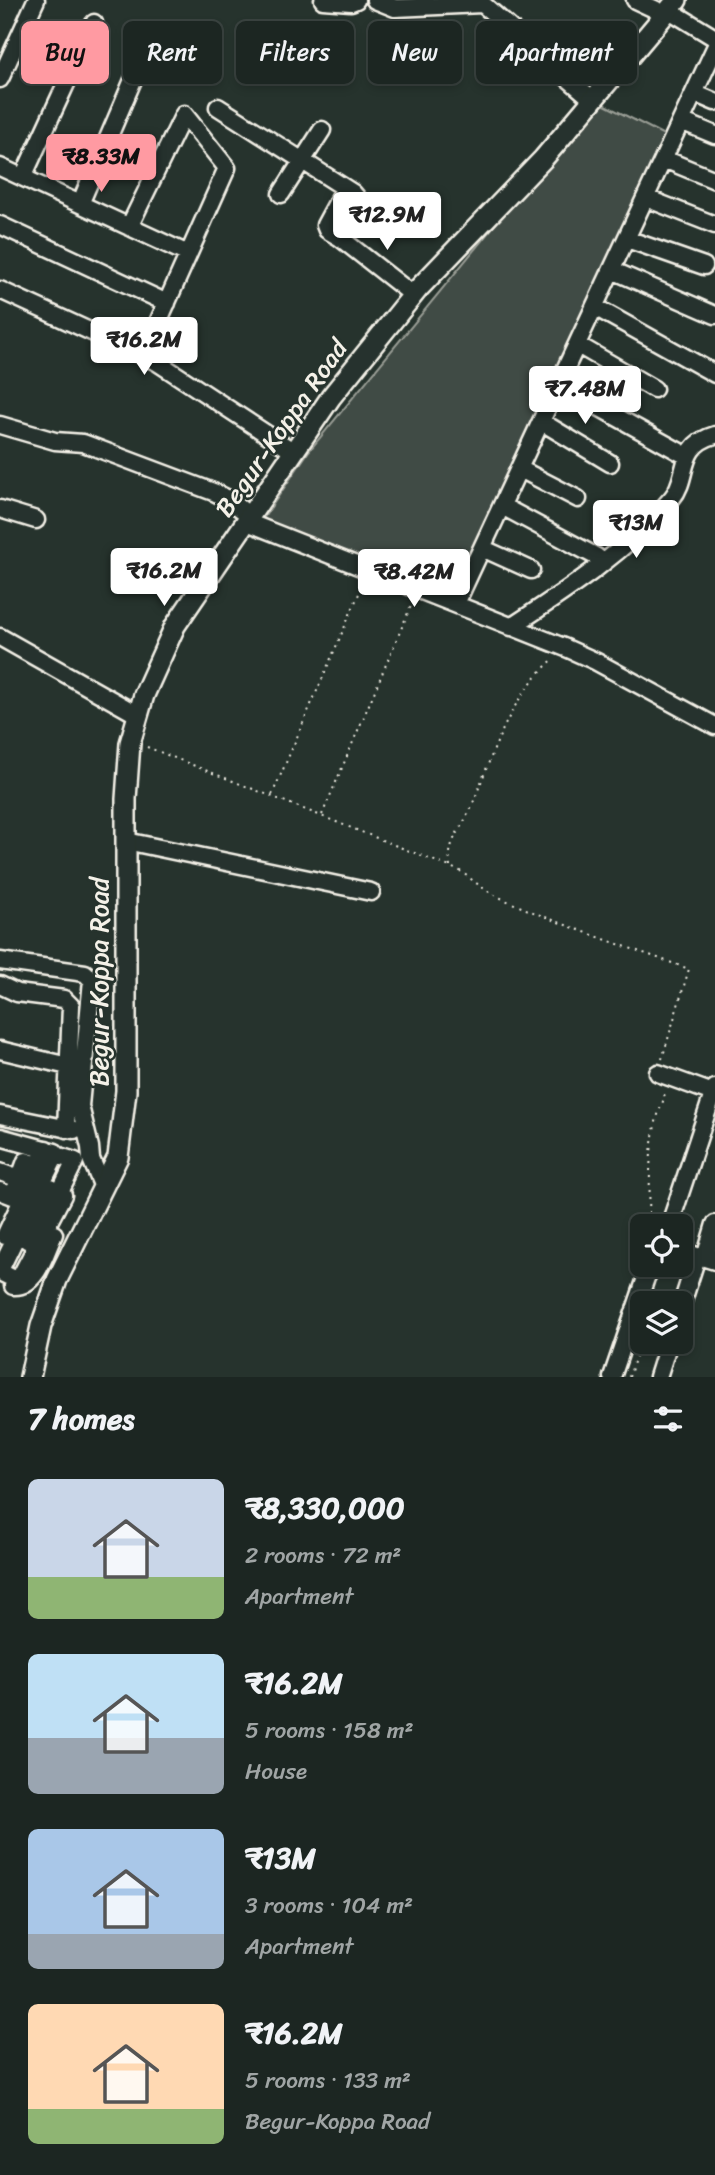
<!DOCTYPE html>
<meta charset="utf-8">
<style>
body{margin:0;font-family:Sriracha,sans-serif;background:#29322f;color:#f1f3f6;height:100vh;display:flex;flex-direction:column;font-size:26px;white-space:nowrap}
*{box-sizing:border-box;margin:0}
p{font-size:23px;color:#a0a5a5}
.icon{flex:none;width:38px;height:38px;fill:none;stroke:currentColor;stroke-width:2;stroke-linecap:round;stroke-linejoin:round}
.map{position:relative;height:1377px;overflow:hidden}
.side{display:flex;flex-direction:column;background:#1c2622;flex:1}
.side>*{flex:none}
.guide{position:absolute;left:21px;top:21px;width:674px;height:63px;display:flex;gap:14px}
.fabs{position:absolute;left:630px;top:1214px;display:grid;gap:14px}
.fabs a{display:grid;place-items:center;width:63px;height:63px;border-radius:10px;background:#1c2622;box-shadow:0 4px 10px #0003,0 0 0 2px #3a4340;font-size:35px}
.price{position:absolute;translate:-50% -60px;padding:0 16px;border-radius:7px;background:#fff;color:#222;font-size:23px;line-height:46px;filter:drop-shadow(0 2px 4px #0008)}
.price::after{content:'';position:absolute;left:50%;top:42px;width:21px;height:16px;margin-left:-10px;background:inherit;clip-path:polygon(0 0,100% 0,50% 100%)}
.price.current{background:#ff9aa2;color:#111}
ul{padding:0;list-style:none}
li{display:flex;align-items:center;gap:21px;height:175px;padding:0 28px}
li span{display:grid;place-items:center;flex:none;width:196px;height:140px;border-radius:10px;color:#555}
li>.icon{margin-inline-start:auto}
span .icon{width:84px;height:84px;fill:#fffc;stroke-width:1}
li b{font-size:30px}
h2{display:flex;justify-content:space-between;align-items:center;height:84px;padding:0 28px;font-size:30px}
.chip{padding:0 24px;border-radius:10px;background:#1c2622;box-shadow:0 4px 10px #0003,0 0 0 2px #3a4340;font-size:24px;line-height:63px}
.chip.current{background:#ff9aa2;color:#111}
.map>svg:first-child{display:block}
.green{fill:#414b45;stroke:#9a9e96;stroke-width:2}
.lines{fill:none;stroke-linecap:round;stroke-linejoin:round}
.minor-casing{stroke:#f4f1e8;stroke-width:21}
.major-casing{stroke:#f4f1e8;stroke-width:24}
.path{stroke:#f4f1e8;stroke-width:2;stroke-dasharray:2 5;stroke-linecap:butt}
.minor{stroke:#26332d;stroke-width:16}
.major{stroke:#26332d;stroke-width:19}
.labels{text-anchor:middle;stroke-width:5;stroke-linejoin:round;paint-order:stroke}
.street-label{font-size:26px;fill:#f4f1e8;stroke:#26332d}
</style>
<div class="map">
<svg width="715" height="1377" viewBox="0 0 715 1377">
<rect width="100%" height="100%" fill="#26332d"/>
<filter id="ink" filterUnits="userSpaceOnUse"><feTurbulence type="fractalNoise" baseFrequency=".0143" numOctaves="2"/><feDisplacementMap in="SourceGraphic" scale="14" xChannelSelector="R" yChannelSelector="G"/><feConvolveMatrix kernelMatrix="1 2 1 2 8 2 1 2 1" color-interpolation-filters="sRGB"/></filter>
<g filter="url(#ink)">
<path class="green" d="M 601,103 L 668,137 L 454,591 L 438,594 L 263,519 L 309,451 L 493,227 Z"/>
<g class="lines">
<g class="minor-casing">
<path id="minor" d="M 323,0 L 351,2 L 356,0
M 375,0 L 395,8 L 482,4
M 478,0 L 593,100
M 635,0 L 665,14
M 669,10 L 715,38
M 0,79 L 36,0
M 694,93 L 715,102
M 218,107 L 353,193 L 358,199 L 355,215 L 339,237
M 681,121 L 715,135
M 664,159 L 715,180
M 0,167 L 188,254
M 23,177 L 94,23
M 345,188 L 325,225 L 327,230 L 339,237 L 413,295
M 281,194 L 322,130
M 646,198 L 715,225
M 80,204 L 139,66
M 0,225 L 167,303
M 129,227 L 184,114 L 227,168 L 151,338 L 149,349 L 157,362
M 627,239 L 704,266
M 612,270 L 715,315
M 0,290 L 157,362 L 294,452
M 595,307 L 715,374
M 578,345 L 654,389
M 559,385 L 687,456
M 542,422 L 610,463
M 0,425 L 55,441 L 83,443 L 216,493 L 228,499 L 250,516
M 520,469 L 578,499
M 502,506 L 597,557
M 0,509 L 36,520
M 247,522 L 566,648 L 595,661 L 715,726
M 482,548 L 531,570
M 453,603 L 459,597 L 715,48
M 511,627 C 569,589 626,552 672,498 C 690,477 676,446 715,435
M 0,637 L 138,715
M 126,841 L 371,892
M 0,961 L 85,973 L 92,980 L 80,1106 L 90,1147 L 91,1159 L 103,1187
M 0,985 L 17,993 L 64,999 L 71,1006 L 66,1129
M 0,1050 L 68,1066
M 658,1073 L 713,1093
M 0,1115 L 74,1130
M 0,1137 L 55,1152
M 0,1172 L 19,1179
M 0,1191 L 13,1196 L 26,1161 L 38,1165
M 669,1227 L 715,1088
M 5,1236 L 46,1149
M 27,1240 L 53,1189 L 42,1184
M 681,1250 L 699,1257
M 705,1258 L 715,1224
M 0,1270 L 56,1155 L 75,1161 L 61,1190 L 63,1195 L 18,1281 L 0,1272
M 13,1286 C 37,1288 46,1251 54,1234
M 681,1307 L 696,1260 L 702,1257 L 715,1261
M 612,1377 L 646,1278 L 653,1265
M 658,1377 L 669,1342"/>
</g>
<g class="major-casing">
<path id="major" d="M 30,1377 L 41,1326 L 57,1280 L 118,1157 L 126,1091 L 126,799 L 130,743 L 144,695 L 175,626 L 331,397 L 418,289 L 543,159 L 677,0"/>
</g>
<path class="path" d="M 147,747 L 460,871 C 473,880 486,892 501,898 C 562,926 625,946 689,969 L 662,1059
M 272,795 L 364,582
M 322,815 L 413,601
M 450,867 C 447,839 461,831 471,808 C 493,754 509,696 555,658
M 648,1227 C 652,1183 645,1138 665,1097 L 663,1091
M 629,1377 L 642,1338"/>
<use href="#minor" class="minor"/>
<use href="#major" class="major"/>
</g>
</g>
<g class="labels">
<g class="street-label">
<text transform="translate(281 428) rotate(-55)" y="9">Begur-Koppa Road</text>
<text transform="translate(99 982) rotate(-90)" y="9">Begur-Koppa Road</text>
</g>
</g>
</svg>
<div class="fabs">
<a><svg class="icon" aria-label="locate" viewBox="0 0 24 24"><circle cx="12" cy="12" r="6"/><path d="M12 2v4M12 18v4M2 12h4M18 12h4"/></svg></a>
<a><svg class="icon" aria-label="layers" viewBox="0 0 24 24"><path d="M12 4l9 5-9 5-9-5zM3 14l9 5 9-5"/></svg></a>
</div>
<b class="price current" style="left:101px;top:194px">₹8.33M</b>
<b class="price" style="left:387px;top:252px">₹12.9M</b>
<b class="price" style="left:144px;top:377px">₹16.2M</b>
<b class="price" style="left:585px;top:426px">₹7.48M</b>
<b class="price" style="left:636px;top:560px">₹13M</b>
<b class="price" style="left:164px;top:608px">₹16.2M</b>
<b class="price" style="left:414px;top:609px">₹8.42M</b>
<div class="guide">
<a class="chip current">Buy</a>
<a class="chip">Rent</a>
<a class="chip">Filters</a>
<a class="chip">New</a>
<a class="chip">Apartment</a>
</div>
</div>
<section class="side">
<h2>7 homes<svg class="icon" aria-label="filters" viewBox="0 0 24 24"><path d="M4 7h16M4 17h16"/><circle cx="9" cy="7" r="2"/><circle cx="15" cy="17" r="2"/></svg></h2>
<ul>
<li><span style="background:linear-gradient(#c9d6e8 70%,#8fb573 0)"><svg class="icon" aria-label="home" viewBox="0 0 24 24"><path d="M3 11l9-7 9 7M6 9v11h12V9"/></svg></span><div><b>₹8,330,000</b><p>2 rooms · 72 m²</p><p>Apartment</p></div></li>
<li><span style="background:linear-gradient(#bfe0f5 60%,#9aa5b1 0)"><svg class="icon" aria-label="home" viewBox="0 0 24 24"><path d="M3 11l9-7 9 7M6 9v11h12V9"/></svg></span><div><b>₹16.2M</b><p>5 rooms · 158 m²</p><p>House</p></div></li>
<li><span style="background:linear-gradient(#a9c7e8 75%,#9aa5b1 0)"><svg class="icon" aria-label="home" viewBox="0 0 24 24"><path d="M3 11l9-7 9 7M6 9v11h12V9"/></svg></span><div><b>₹13M</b><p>3 rooms · 104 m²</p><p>Apartment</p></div></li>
<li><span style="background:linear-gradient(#ffd9b3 75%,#8fb573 0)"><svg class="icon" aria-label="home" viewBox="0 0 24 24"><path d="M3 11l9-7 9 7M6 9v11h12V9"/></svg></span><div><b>₹16.2M</b><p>5 rooms · 133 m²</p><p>Begur-Koppa Road</p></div></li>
</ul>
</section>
